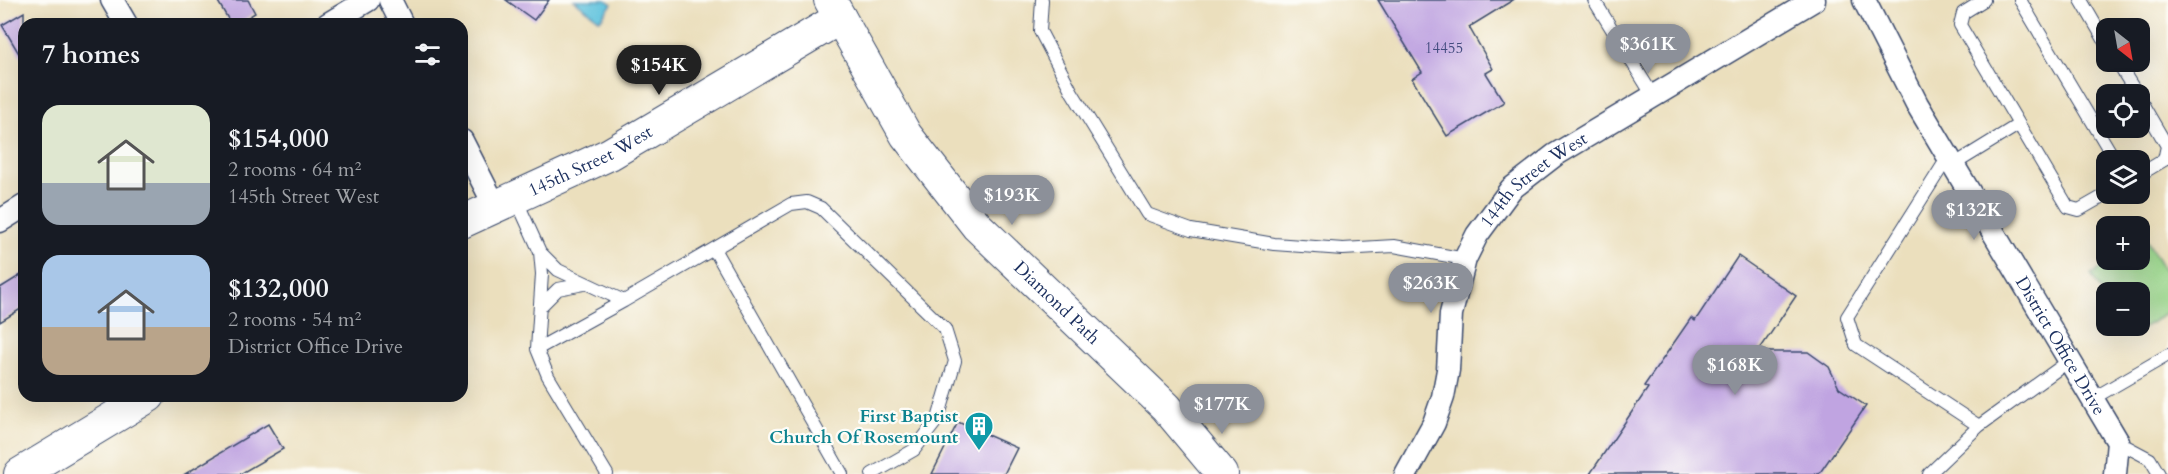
<!DOCTYPE html>
<meta charset="utf-8">
<style>
body{margin:0;font-family:Cardo,serif;background:#242831;color:#f1f3f6;height:100vh;display:flex;flex-direction:column;font-size:22px;white-space:nowrap}
*{box-sizing:border-box;margin:0}
p{font-size:20px;color:#9ea1a6}
.icon{flex:none;width:33px;height:33px;fill:none;stroke:currentColor;stroke-width:2;stroke-linecap:round;stroke-linejoin:round}
.map{position:relative;flex:1;overflow:hidden}
.drawer{position:absolute;left:18px;top:18px;width:450px;height:384px;display:flex;flex-direction:column;background:#171b24;border-radius:18px;box-shadow:0 6px 24px #0002}
.drawer>*{flex:none}
.needle{width:39px;rotate:149deg}
.tools{position:absolute;left:2096px;top:18px;display:grid;gap:12px}
.tools a{display:grid;place-items:center;width:54px;height:54px;border-radius:12px;background:#171b24;box-shadow:0 6px 24px #0002;font-size:30px}
.price{position:absolute;translate:-50% -51px;padding:0 14px;border-radius:21px;background:#8c9099;color:#fff;font-size:20px;line-height:39px;filter:drop-shadow(0 2px 3px #0008)}
.price::after{content:'';position:absolute;left:50%;top:36px;width:18px;height:14px;margin-left:-9px;background:inherit;clip-path:polygon(0 0,100% 0,50% 100%)}
.price.on{background:#222;color:#fff}
ul{padding:0;list-style:none}
li{display:flex;align-items:center;gap:18px;height:150px;padding:0 24px}
li span{display:grid;place-items:center;flex:none;width:168px;height:120px;border-radius:18px;color:#555}
li>.icon{margin-inline-start:auto}
span .icon{width:72px;height:72px;fill:#fffc;stroke-width:1}
li b{font-size:26px}
h2{display:flex;justify-content:space-between;align-items:center;height:72px;padding:0 24px;font-size:26px}
.map>svg:first-child{display:block}
.green{fill:#98d489;stroke:#5a8274;stroke-width:1.5}
.water{fill:#5fc2dd;stroke:#3d789e;stroke-width:1.5}
.building{fill:#c0a4e1}
.lines{fill:none;stroke-linecap:round;stroke-linejoin:round}
.lane-casing{stroke:#3a496c;stroke-width:14}
.street-casing{stroke:#3a496c;stroke-width:25}
.secondary-casing{stroke:#3a496c;stroke-width:34}
.lane{stroke:#fff;stroke-width:12}
.street{stroke:#fff;stroke-width:22}
.secondary{stroke:#fff;stroke-width:32}
.labels{text-anchor:middle;stroke-width:4.5;stroke-linejoin:round;paint-order:stroke}
.number-label{font-size:15px;fill:#444c7f}
.street-label{font-size:18px;fill:#1b2f5e;stroke:#fdfcf7}
.culture-label{font-size:18px;font-weight:bold;fill:#0d838f;stroke:#fdfcf7;text-anchor:end}
</style>
<div class="map">
<svg width="2168" height="474" viewBox="0 0 2168 474">
<rect width="100%" height="100%" fill="#fdfcf7"/>
<filter id="ink" filterUnits="userSpaceOnUse"><feTurbulence type="fractalNoise" baseFrequency=".0167" numOctaves="2"/><feDisplacementMap in="SourceGraphic" scale="12" xChannelSelector="R" yChannelSelector="G"/><feConvolveMatrix kernelMatrix="1 2 1 2 8 2 1 2 1" color-interpolation-filters="sRGB"/></filter>
<filter id="wash" filterUnits="userSpaceOnUse"><feTurbulence type="fractalNoise" baseFrequency=".008" numOctaves="4" result="noise"/><feDisplacementMap in="SourceGraphic" scale="24" xChannelSelector="R" yChannelSelector="G"/><feGaussianBlur stdDeviation="1.35" result="paint"/><feColorMatrix in="noise" values="0 0 0 0 0 0 0 0 0 0 0 0 0 0 0 0 0 1.4 0 .05"/><feComposite in="paint" operator="in"/></filter>
<g filter="url(#wash)">
<rect width="100%" height="100%" fill="#ebdfbd"/>
<path class="green" d="M 2147,241 L 2168,276 L 2168,313 L 2128,336 L 2122,326 L 2139,326 L 2139,292 L 2106,292 L 2106,299 L 2091,274 L 2115,260 L 2139,260 L 2139,246 Z"/>
<path class="water" d="M 574,0 L 606,0 L 612,4 L 600,20 Z"/>
<g id="blocks">
<path class="building" d="M 217,0 L 248,0 L 255,13 L 237,24 L 231,24 Z
M 506,0 L 549,0 L 534,20 Z
M 1378,0 L 1513,0 L 1469,27 L 1493,69 L 1486,73 L 1504,102 L 1447,136 L 1412,79 L 1422,72 Z
M 24,12 L 24,62 L 2,25 Z
M 1738,256 L 1796,296 L 1758,352 L 1808,352 L 1829,367 L 1839,388 L 1866,406 L 1819,474 L 1590,474 L 1648,388 L 1644,386 L 1691,318 L 1695,321 Z
M 24,273 L 24,307 L 0,322 L 0,288 Z
M 958,422 L 1017,448 L 1004,474 L 932,474 Z
M 268,424 L 283,449 L 240,474 L 185,474 Z"/>
</g>
</g>
<g filter="url(#ink)">
<use href="#blocks" fill-opacity="0" stroke="#3a496c" stroke-width="1.5"/>
<g class="lines">
<g class="lane-casing">
<path id="lane" d="M 1042,0 L 1040,31 L 1072,92 L 1147,214 L 1191,230 L 1274,244 L 1343,249 L 1394,246 L 1465,259
M 1594,0 L 1653,96
M 1984,0 L 1963,13 L 1960,25 L 2068,207 L 2079,210 L 2107,194
M 2020,0 L 2115,160
M 2081,0 L 2106,43
M 2117,62 L 2137,94
M 2139,98 L 2167,146 L 2164,160 L 2139,175
M 1948,157 L 1847,317 L 1856,345 L 1979,426
M 1953,165 L 2018,125
M 516,199 L 540,252
M 714,249 L 842,474
M 540,307 L 558,289 L 584,284
M 537,349 L 624,301
M 2092,399 L 2168,355
M 2118,442 L 2150,459 L 2159,474
M 607,474 L 548,376 L 537,349 L 542,274 L 540,252 L 558,270 L 624,301 L 791,204 L 807,202 L 821,208 L 945,329 L 955,361 L 938,419 L 914,450 L 872,474
M 1929,474 L 1979,426 L 2069,361"/>
</g>
<g class="street-casing">
<g id="street">
<path d="M 112,0 L 126,24"/>
<path d="M 390,0 L 402,24"/>
<path id="s1" d="M 1864,0 L 1917,104 L 2118,442 L 2115,474"/>
<path d="M 328,24 L 368,0"/>
<path d="M 462,141 L 495,206"/>
<path d="M 0,221 L 24,206"/>
<path id="s2" d="M 1406,474 L 1434,423 L 1443,397 L 1448,370 L 1451,314 L 1465,259 L 1477,235 L 1511,189 L 1555,155 L 1814,0"/>
</g>
</g>
<g class="secondary-casing">
<g id="secondary">
<path id="s3" d="M 830,0 L 906,135 L 977,226 L 1166,407 L 1222,474"/>
<path id="s4" d="M 462,222 L 610,154 L 840,18"/>
<path d="M 20,474 L 149,396"/>
</g>
</g>
<use href="#lane" class="lane"/>
<use href="#street" class="street"/>
<use href="#secondary" class="secondary"/>
</g>
</g>
<defs>
<g id="building-pin" transform="scale(1.5)"><path d="M0 17L-7.5 6A9.5 9.5 0 1 1 7.5 6Z" fill="#0f9aa8" stroke="#fdfcf7"/><path d="M-4-6H4V6H1V3H-1V6H-4ZM-2.5-4.3h1.7v1.8h-1.7ZM.8-4.3h1.7v1.8H.8ZM-2.5-1h1.7V.8h-1.7ZM.8-1h1.7V.8H.8Z" fill="#fff"/></g>
</defs>
<g fill-rule="evenodd">
<use href="#building-pin" x="979" y="426"/>
</g>
<g class="labels">
<g class="number-label">
<text x="1444" y="53">14455</text>
</g>
<g class="street-label">
<text dy="6" stroke="none"><textPath href="#s4" startOffset="142">145th Street West</textPath></text>
<text dy="6" stroke="none"><textPath href="#s2" startOffset="333">144th Street West</textPath></text>
<text dy="6" stroke="none"><textPath href="#s3" startOffset="381">Diamond Path</textPath></text>
<text dy="6" stroke="none"><textPath href="#s1" startOffset="398">District Office Drive</textPath></text>
</g>
<g class="culture-label">
<text x="958" y="422">First Baptist<tspan x="958" dy="21">Church Of Rosemount</tspan></text>
</g>
</g>
</svg>
<div class="tools">
<a><svg class="needle" viewBox="-14 -14 28 28"><path d="M0-13l5 13h-10z" fill="#e53935"/><path d="M0 13l5-13h-10z" fill="#9ea1a6"/></svg></a>
<a><svg class="icon" aria-label="locate" viewBox="0 0 24 24"><circle cx="12" cy="12" r="6"/><path d="M12 2v4M12 18v4M2 12h4M18 12h4"/></svg></a>
<a><svg class="icon" aria-label="layers" viewBox="0 0 24 24"><path d="M12 4l9 5-9 5-9-5zM3 14l9 5 9-5"/></svg></a>
<a>+</a>
<a>−</a>
</div>
<b class="price" style="left:1648px;top:75px">$361K</b>
<b class="price on" style="left:659px;top:96px">$154K</b>
<b class="price" style="left:1012px;top:226px">$193K</b>
<b class="price" style="left:1974px;top:241px">$132K</b>
<b class="price" style="left:1431px;top:314px">$263K</b>
<b class="price" style="left:1735px;top:396px">$168K</b>
<b class="price" style="left:1222px;top:435px">$177K</b>
<section class="drawer">
<h2>7 homes<svg class="icon" aria-label="filters" viewBox="0 0 24 24"><path d="M4 7h16M4 17h16"/><circle cx="9" cy="7" r="2"/><circle cx="15" cy="17" r="2"/></svg></h2>
<ul>
<li><span style="background:linear-gradient(#dfe7d0 65%,#9aa5b1 0)"><svg class="icon" aria-label="home" viewBox="0 0 24 24"><path d="M3 11l9-7 9 7M6 9v11h12V9"/></svg></span><div><b>$154,000</b><p>2 rooms · 64 m²</p><p>145th Street West</p></div></li>
<li><span style="background:linear-gradient(#a9c7e8 60%,#b9a48a 0)"><svg class="icon" aria-label="home" viewBox="0 0 24 24"><path d="M3 11l9-7 9 7M6 9v11h12V9"/></svg></span><div><b>$132,000</b><p>2 rooms · 54 m²</p><p>District Office Drive</p></div></li>
</ul>
</section>
</div>
